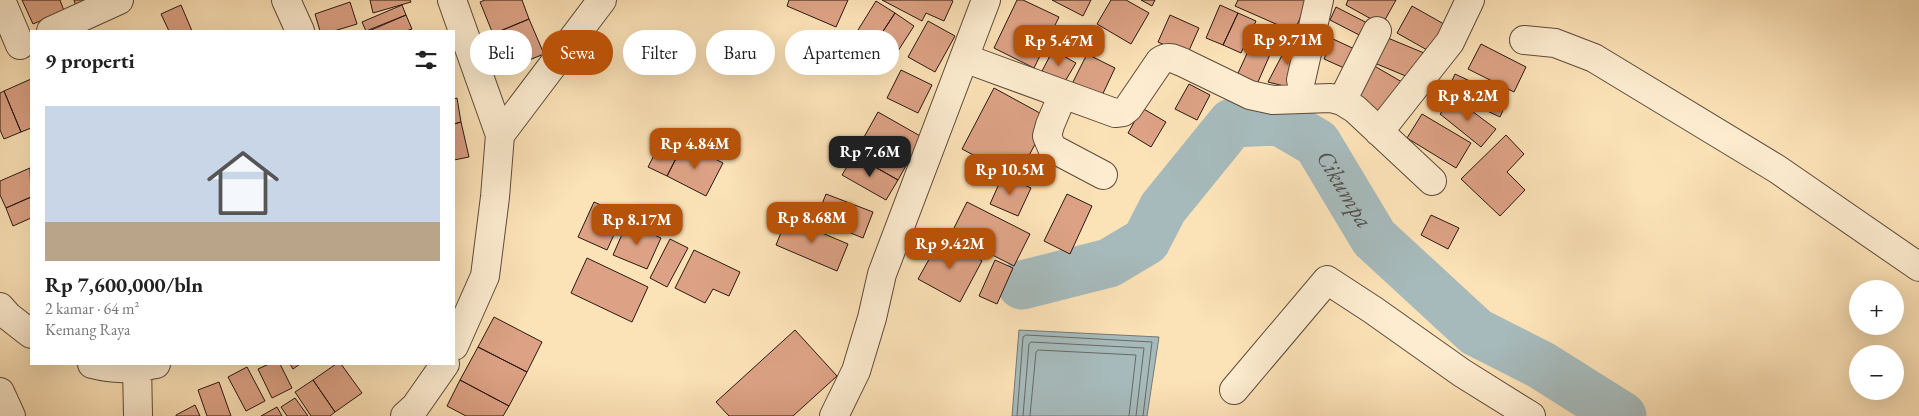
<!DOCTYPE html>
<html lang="id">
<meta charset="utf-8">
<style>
body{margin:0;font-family:"EB Garamond",serif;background:#f2f2f2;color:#222;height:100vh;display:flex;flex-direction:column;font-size:19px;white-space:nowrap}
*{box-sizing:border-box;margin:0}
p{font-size:16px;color:#767676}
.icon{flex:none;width:28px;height:28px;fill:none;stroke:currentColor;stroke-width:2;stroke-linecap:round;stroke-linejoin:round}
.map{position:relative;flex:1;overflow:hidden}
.sheet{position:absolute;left:30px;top:30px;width:425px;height:335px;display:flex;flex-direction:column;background:#fff;border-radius:0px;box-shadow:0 5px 20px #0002}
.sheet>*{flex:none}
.top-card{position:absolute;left:470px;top:30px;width:475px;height:45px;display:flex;gap:10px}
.fabs{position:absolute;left:1849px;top:280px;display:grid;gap:10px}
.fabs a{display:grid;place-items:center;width:55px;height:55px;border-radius:50%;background:#fff;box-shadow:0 5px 20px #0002;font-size:25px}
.price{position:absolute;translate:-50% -42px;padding:0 11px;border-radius:10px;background:#b45309;color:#fff;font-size:16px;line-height:32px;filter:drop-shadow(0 1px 2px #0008)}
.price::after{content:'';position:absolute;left:50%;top:30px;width:15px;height:11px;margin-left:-8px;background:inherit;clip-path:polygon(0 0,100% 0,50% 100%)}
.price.on{background:#222;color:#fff}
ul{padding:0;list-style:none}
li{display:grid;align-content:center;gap:10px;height:265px;padding:0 15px}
li span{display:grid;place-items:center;height:155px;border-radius:0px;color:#555}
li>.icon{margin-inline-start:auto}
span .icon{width:90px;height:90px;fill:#fffc;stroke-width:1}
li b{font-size:21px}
h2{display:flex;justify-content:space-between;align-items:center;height:60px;padding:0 15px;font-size:21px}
.tag{padding:0 18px;border-radius:22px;background:#fff;box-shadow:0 5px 20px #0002;font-size:18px;line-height:45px}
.tag.on{background:#b45309;color:#fff}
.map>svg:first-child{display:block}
.water{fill:#a6babb;stroke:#747977}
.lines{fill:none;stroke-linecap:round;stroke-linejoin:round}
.shore{stroke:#686966;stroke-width:1}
.river{stroke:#a6babb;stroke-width:49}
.building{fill:#dda285;stroke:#2a1810}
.minor-casing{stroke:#5e4a3a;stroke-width:30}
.minor{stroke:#fdecd0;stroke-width:28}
.labels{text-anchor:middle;stroke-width:4;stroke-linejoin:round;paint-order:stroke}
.water-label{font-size:24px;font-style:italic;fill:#55514c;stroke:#fdecd0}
</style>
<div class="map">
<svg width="1919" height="416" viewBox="0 0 1919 416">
<rect width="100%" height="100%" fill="#fce2b7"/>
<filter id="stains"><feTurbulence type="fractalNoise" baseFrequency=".004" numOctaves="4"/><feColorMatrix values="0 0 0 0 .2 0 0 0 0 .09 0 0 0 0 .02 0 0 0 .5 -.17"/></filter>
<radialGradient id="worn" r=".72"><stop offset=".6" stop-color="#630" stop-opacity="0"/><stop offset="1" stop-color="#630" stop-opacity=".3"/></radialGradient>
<path class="water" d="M 1019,330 L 1159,337 L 1147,416 L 1012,416 Z"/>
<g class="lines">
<path class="shore" d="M 1017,416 L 1023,337 L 1026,335 L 1152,342 L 1143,416
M 1023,416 L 1029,344 L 1031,342 L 1144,348 L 1136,416
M 1030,416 L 1036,352 L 1038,350 L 1136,355 L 1129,416"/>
<path class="river" id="s1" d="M 1022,285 L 1109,263 L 1146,241 L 1163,208 L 1232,123 L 1279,121 L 1317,143 L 1374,238 L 1476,332 L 1541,365 L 1622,416"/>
</g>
<path class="building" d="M 22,0 L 60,0 L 64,11 L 33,24 Z
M 74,0 L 98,0 L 76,7 Z
M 370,0 L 410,0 L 411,2 L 373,13 Z
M 485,0 L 522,0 L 529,19 L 493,34 L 480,2 Z
M 789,0 L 848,0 L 836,27 L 787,6 Z
M 882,0 L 951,0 L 953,1 L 944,21 L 926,13 L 922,21 Z
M 1017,0 L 1023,0 L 1059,17 L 1034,68 L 994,48 Z
M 1052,0 L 1091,0 L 1083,16 Z
M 1111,0 L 1126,0 L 1149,13 L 1131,44 L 1097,24 Z
M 1141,0 L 1155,0 L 1152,6 Z
M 1238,0 L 1308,0 L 1294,32 L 1235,6 Z
M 1348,0 L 1396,0 L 1382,25 L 1346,5 Z
M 876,1 L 895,13 L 876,42 L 858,30 Z
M 350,2 L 357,24 L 334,31 L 320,31 L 315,14 Z
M 181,5 L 192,31 L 169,31 L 161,14 Z
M 402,5 L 406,15 L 366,31 L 362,22 Z
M 1220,5 L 1238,13 L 1223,45 L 1206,38 Z
M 1412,6 L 1451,28 L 1436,55 L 1397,33 Z
M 1336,7 L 1373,26 L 1367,39 L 1330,20 Z
M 895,13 L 914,26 L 896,54 L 876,42 Z
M 1238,13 L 1256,21 L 1241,53 L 1223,45 Z
M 406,15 L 412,29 L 406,31 L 369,31 Z
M 1170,15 L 1199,28 L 1187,55 L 1158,42 Z
M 529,19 L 544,54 L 507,69 L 493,34 Z
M 928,21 L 955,36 L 935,72 L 908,57 Z
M 1260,25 L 1279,34 L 1254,91 L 1234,82 Z
M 1383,36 L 1424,53 L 1413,79 L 1372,62 Z
M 1333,39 L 1361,52 L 1353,72 L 1324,59 Z
M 1289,42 L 1306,51 L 1288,87 L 1268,82 Z
M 1481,44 L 1526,67 L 1514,92 L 1468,69 Z
M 1053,50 L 1076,63 L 1064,83 L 1042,71 Z
M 1087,54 L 1115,68 L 1098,104 L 1069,90 Z
M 1371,64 L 1402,82 L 1380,120 L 1349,102 Z
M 901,70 L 932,85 L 918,113 L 887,98 Z
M 1455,74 L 1508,99 L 1500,117 L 1447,92 Z
M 31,79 L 31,128 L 21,132 L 4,91 Z
M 1189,84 L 1210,95 L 1197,120 L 1175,109 Z
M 994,88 L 1049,118 L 1017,178 L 962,149 Z
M 4,91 L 21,132 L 4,139 L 0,130 L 0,93 Z
M 1453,97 L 1496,129 L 1481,147 L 1440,114 Z
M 457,98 L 461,122 L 454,124 L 454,99 Z
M 1142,108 L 1166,122 L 1151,147 L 1128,133 Z
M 878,112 L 922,137 L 898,180 L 854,155 Z
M 1422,114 L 1471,143 L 1456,168 L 1407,138 Z
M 461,122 L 469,157 L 454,160 L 454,124 Z
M 665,134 L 684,143 L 667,176 L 648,167 Z
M 1506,135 L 1524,154 L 1507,172 L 1525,190 L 1500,216 L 1461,179 Z
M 684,143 L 723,163 L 706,196 L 667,176 Z
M 854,155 L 898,180 L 886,200 L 842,175 Z
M 30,168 L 31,197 L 6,208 L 0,195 L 0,181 Z
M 1003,175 L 1031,188 L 1018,216 L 990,204 Z
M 826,194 L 873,212 L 863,238 L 816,219 Z
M 1067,194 L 1092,206 L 1070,254 L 1044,241 Z
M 31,197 L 31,218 L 13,226 L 6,208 Z
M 594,202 L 623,215 L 607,250 L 578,237 Z
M 967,202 L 1030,234 L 1014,266 L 951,234 Z
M 1431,215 L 1459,228 L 1448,249 L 1421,235 Z
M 787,218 L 848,244 L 837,271 L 776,245 Z
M 627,223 L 661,238 L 647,269 L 613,255 Z
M 941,238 L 982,261 L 960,302 L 918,279 Z
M 670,239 L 688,248 L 667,287 L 650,278 Z
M 694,250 L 740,272 L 729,296 L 713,289 L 705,303 L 675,288 Z
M 587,258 L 648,287 L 632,322 L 571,293 Z
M 995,260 L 1013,268 L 997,304 L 979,296 Z
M 494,317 L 542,342 L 527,372 L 478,347 Z
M 795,330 L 837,376 L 793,416 L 729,416 L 716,402 Z
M 478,347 L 527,372 L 509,406 L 460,380 Z
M 269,364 L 280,364 L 292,388 L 272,398 L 258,369 Z
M 290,364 L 300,364 L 293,369 Z
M 336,364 L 341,364 L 362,393 L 335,412 L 313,380 Z
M 247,367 L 265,401 L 246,411 L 228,377 Z
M 313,380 L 335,412 L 330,416 L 311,416 L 295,392 Z
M 460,380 L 509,406 L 503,416 L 466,416 L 447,406 Z
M 219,382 L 231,416 L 207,416 L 198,390 Z
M 295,398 L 308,416 L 287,416 L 281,407 Z
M 195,405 L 200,416 L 176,416 L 176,415 Z
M 277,407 L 282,416 L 261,416 Z"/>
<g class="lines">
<g class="minor-casing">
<path id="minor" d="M 1,0 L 20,45
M 286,0 L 300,31
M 452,0 L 500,135 L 495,197 L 485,276 L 454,346
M 51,31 L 119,0
M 1524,40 L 1555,43 L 1594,58 L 1777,169 L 1919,267
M 964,58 L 1115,113 L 1123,112 L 1128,108 L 1160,61 C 1168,55 1175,59 1184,63 L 1250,95 L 1273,100 L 1331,98 L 1342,101 L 1355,109 L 1432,181
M 1301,80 L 1319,0
M 1063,94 L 1050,125 L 1047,136 L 1052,148 L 1103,175
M 1342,101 L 1377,31
M 1379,132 L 1450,42 L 1470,0
M 500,135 L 602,0
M 0,307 L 8,316 L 31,334
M 92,364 C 116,370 131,369 156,364
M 137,364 L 138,416
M 1234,390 L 1327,280 L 1373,310 L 1462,373 L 1531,416
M 0,392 L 11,416
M 405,416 L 415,407 L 445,364
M 834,416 L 856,371 L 872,318 L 882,274 L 986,0"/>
</g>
<use href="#minor" class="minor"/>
</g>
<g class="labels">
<g class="water-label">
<text dy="8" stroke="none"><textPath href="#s1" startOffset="424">Cikumpa</textPath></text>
</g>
</g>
<rect width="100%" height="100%" filter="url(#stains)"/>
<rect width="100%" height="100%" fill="url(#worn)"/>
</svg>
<div class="fabs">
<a>+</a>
<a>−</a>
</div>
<b class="price" style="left:1288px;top:66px">Rp 9.71M</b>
<b class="price" style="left:1059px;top:67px">Rp 5.47M</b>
<b class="price" style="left:1468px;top:122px">Rp 8.2M</b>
<b class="price" style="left:695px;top:170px">Rp 4.84M</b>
<b class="price on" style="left:870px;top:178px">Rp 7.6M</b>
<b class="price" style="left:1010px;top:196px">Rp 10.5M</b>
<b class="price" style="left:812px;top:244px">Rp 8.68M</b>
<b class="price" style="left:637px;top:246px">Rp 8.17M</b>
<b class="price" style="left:950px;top:270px">Rp 9.42M</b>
<div class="top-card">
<a class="tag">Beli</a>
<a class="tag on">Sewa</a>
<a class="tag">Filter</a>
<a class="tag">Baru</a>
<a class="tag">Apartemen</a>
</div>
<section class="sheet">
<h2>9 properti<svg class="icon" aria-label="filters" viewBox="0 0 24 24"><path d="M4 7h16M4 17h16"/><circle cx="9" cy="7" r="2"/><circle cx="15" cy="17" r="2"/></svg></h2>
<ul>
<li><span style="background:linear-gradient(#c9d6e8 75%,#b9a48a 0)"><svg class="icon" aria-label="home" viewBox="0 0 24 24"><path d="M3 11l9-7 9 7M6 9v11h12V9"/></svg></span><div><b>Rp 7,600,000/bln</b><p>2 kamar · 64 m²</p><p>Kemang Raya</p></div></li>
</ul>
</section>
</div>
